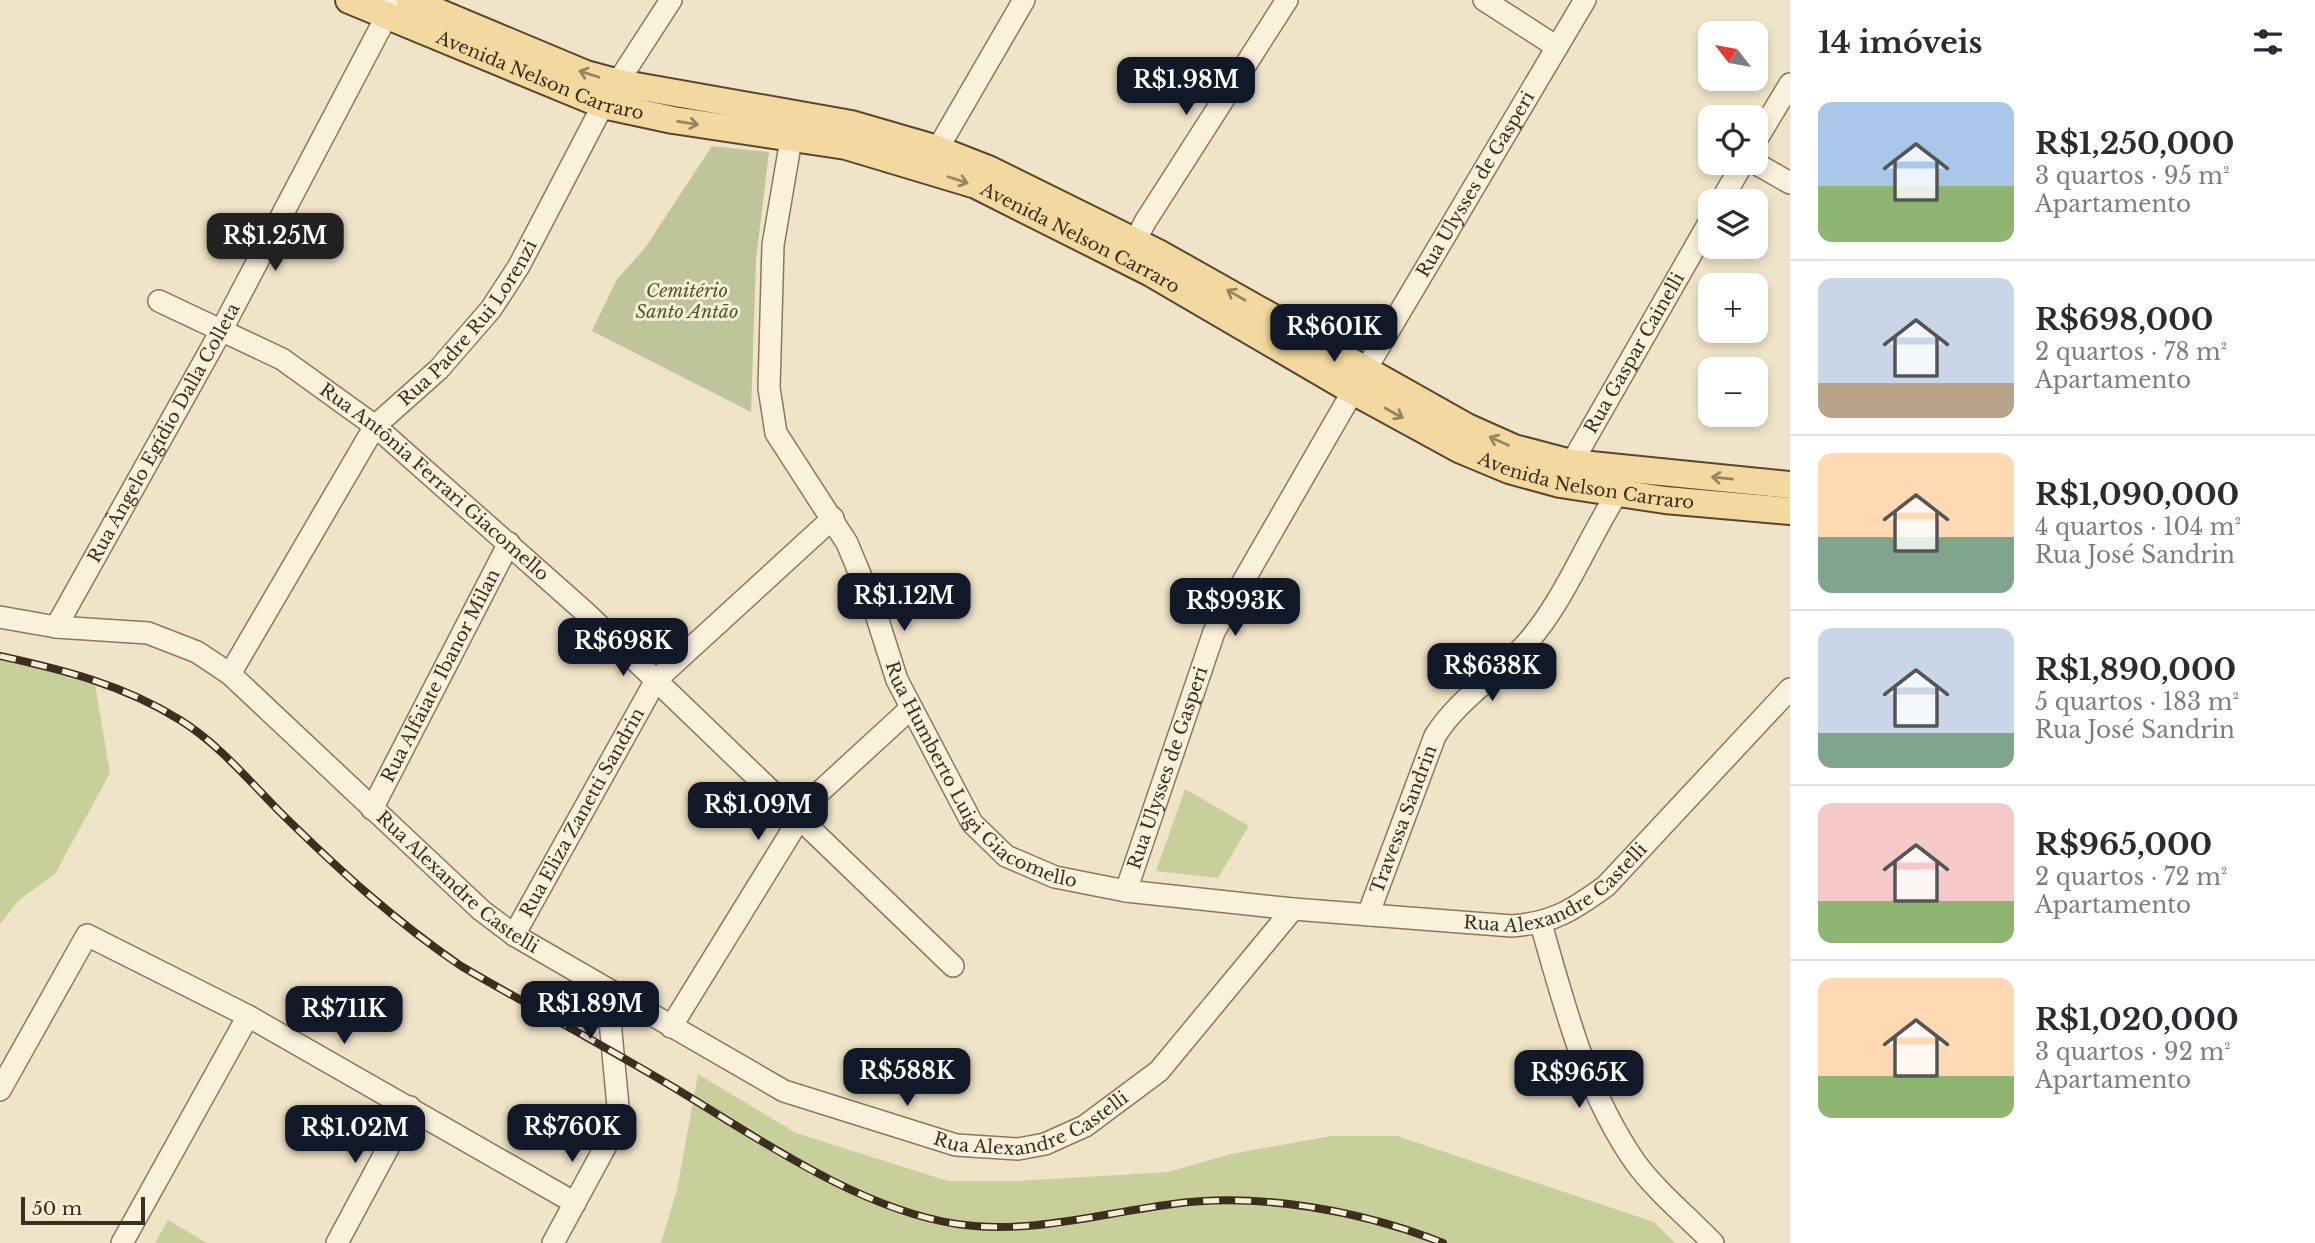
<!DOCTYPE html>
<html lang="pt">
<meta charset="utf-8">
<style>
body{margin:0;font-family:"Libre Baskerville",serif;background:#f7f7f7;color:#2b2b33;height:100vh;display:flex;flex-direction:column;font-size:26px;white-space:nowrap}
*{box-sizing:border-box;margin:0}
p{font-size:23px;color:#7c7c81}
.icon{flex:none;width:38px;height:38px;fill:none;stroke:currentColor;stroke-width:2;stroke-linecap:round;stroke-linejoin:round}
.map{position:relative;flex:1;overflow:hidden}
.drawer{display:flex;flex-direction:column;background:#fff;width:525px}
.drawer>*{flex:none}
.needle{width:46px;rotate:301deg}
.fabs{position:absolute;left:1698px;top:21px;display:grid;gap:14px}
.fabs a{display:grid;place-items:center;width:70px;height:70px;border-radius:14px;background:#fff;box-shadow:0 4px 10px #0003;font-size:35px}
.scale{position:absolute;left:21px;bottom:18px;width:124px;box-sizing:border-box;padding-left:7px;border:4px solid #3d2e20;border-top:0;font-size:19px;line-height:24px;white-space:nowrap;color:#3d2e20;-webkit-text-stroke:5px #f7eed8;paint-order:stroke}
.price{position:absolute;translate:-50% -60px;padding:0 16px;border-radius:14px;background:#111827;color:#fff;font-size:23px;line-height:46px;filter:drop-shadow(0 2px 4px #0008)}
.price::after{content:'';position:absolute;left:50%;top:42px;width:21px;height:16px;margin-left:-10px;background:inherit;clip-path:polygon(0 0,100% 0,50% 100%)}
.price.selected{background:#222;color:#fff}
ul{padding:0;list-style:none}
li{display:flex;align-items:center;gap:21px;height:175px;padding:0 28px}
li+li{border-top:2px solid #e1e1e2}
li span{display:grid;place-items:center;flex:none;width:196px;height:140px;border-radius:14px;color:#555}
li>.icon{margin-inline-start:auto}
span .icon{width:84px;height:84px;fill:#fffc;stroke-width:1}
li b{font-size:30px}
h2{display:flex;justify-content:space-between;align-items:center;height:84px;padding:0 28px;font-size:30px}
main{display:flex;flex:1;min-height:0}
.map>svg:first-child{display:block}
.green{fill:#c9cf9b}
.cemetery{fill:#bfc49a}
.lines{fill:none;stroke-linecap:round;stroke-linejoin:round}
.minor-casing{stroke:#8d765c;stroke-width:24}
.major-casing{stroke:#5b4430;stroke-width:30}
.minor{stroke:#faf1dc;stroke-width:21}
.major{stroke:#f3d9a0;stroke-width:26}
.rail-casing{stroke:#3d2e20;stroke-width:8}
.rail{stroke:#f7eed8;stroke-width:5;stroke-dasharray:16;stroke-linecap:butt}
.oneway{stroke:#988460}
.labels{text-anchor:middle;stroke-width:6;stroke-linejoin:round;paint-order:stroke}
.street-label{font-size:18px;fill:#3d2e20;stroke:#f7eed8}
.park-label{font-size:18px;font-style:italic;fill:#4d5a26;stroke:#f7eed8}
</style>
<main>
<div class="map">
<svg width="1790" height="1243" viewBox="0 0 1790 1243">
<rect width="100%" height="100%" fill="#f0e4c8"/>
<path class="green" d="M 0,656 L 94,679 L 110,773 L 55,874 L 19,900 L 0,924 Z
M 1185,789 L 1249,826 L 1218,878 L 1156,871 Z
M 698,1074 L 796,1133 L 948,1181 L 1015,1181 L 1168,1172 L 1231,1154 L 1331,1136 L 1397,1136 L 1654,1222 L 1675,1243 L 661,1243 L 677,1190 Z
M 168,1220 L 207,1243 L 155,1243 Z"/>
<path class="cemetery" d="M 712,146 L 769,152 L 756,260 L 751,412 L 592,331 L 617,279 L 645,248 Z"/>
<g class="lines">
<g class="minor-casing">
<g id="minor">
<path d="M 1484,0 L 1557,47"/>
<path id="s1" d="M 794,122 L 773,245 L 769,388 L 776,433 L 847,543 L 874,608 L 897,680 L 972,823 L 1006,856 L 1055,877 L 1126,891 L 1293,909"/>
<path d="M 1755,142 L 1790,84"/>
<path d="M 930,162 L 1024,0"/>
<path d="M 1755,163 L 1790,183"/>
<path d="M 1721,201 L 1743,163"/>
<path d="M 1129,253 L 1145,222 L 1287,0"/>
<path id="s2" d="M 159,301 L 282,359 L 375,426 L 585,612 L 953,966"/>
<path id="s3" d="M 1566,473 L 1710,221"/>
<path id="s4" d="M 0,617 L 56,627 L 148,633 L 197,652 L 230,674 L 481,910 L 514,935 L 784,1091 L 956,1145 L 1018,1149 L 1045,1144 L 1085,1126 L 1159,1071 L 1293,909 L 1512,926 C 1553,923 1573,910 1606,886 L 1790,689"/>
<path id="s5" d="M 56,627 L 221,331 L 395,0"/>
<path id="s6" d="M 230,674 L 375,426 L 439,369 L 491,309 L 519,266 L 603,105 L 671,0"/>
<path id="s7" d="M 372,809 L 509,543"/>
<path id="s8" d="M 1126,891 L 1214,632 L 1353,391 L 1353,373 L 1366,369 L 1585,0"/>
<path id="s9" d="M 1368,915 L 1435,736 C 1459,698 1496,677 1526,644 C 1565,600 1586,542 1618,492"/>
<path d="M 1541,924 C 1565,1007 1585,1090 1635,1162 C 1656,1191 1688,1217 1713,1243"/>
<path id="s10" d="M 514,935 L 656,680 L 833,518"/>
<path d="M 671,1027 L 811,800 L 910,709"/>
<path d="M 0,1090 L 87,935 L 248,1016 L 575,1203"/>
<path d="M 122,1243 L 248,1016"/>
<path d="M 337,1243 L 410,1107"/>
<path d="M 553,1243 L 616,1127 L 619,1117 L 610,1021 L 611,991"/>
</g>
</g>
<g class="major-casing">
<g id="major">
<path id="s11" d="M 349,0 L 603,105 L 673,120 L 846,146 L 976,185 L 1151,273 L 1353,391 L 1461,450 L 1509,470 L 1560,484 L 1665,500 L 1790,511"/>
<path d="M 409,0 L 586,74 L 619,83 L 851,124 L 937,149 L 988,169 L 1160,254 L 1467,427 L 1514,448 L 1571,463 L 1790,485"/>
</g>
</g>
<use href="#minor" class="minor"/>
<use href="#major" class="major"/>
<g class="rail-casing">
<path id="rail" d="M 0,656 C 64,670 124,685 180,720 C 219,744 250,782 282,814 C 339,870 395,921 461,966 C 531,1007 603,1045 673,1087 C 758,1138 858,1209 957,1224 C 1030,1235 1102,1213 1173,1204 C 1259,1192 1363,1211 1443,1243"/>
</g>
<use href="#rail" class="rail"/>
</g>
<defs><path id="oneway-shaft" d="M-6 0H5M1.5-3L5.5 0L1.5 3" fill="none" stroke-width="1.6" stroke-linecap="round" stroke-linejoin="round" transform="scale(1.75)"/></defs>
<g class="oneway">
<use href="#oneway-shaft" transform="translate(589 74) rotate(-162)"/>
<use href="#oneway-shaft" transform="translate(688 123) rotate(9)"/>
<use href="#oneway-shaft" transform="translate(958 180) rotate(18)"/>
<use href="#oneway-shaft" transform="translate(1236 295) rotate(-150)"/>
<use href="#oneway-shaft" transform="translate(1394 413) rotate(29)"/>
<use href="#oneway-shaft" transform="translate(1499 441) rotate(-156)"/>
<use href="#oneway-shaft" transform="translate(1722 478) rotate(-174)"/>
</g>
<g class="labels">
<g class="street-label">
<text dy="6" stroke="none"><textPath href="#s11" startOffset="206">Avenida Nelson Carraro</textPath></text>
<text dy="6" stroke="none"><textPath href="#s8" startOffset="798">Rua Ulysses de Gasperi</textPath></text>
<text dy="6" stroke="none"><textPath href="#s11" startOffset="774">Avenida Nelson Carraro</textPath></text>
<text dy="6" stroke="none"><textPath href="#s6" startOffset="427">Rua Padre Rui Lorenzi</textPath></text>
<text dy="6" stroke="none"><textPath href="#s3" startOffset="138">Rua Gaspar Cainelli</textPath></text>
<text dy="6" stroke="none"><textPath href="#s5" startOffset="222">Rua Ângelo Egídio Dalla Colleta</textPath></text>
<text dy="6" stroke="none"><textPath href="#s11" startOffset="1340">Avenida Nelson Carraro</textPath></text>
<text dy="6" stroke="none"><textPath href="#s2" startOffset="332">Rua Antônia Ferrari Giacomello</textPath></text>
<text dy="6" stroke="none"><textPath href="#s7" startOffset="150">Rua Alfaiate Ibanor Milan</textPath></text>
<text dy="6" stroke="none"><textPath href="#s1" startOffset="723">Rua Humberto Luigi Giacomello</textPath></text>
<text dy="6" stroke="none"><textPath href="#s8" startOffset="130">Rua Ulysses de Gasperi</textPath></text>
<text dy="6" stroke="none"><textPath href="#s10" startOffset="140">Rua Eliza Zanetti Sandrin</textPath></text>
<text dy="6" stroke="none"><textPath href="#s9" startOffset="102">Travessa Sandrin</textPath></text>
<text dy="6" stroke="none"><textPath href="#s4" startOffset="550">Rua Alexandre Castelli</textPath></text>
<text dy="6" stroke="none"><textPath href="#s4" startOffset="1830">Rua Alexandre Castelli</textPath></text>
<text dy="6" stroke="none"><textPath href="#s4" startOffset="1200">Rua Alexandre Castelli</textPath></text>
</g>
<g class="park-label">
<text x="687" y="297">Cemitério<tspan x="687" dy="21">Santo Antão</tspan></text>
</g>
</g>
</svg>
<div class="fabs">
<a><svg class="needle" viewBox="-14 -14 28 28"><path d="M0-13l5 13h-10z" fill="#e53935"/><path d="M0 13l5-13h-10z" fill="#7c7c81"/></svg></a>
<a><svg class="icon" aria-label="locate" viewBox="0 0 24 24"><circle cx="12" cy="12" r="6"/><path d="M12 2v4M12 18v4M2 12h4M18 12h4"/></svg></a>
<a><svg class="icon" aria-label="layers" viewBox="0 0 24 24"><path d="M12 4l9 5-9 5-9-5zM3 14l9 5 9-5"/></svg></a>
<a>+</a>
<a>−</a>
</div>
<div class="scale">50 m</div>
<b class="price" style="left:1186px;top:117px">R$1.98M</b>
<b class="price selected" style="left:275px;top:273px">R$1.25M</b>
<b class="price" style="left:1334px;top:364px">R$601K</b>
<b class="price" style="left:904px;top:633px">R$1.12M</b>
<b class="price" style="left:1235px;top:638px">R$993K</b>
<b class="price" style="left:623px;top:678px">R$698K</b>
<b class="price" style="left:1492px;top:703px">R$638K</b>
<b class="price" style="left:758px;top:842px">R$1.09M</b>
<b class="price" style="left:590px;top:1041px">R$1.89M</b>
<b class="price" style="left:344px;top:1046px">R$711K</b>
<b class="price" style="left:907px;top:1108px">R$588K</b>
<b class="price" style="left:1579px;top:1110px">R$965K</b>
<b class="price" style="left:572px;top:1164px">R$760K</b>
<b class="price" style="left:355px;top:1165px">R$1.02M</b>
</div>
<section class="drawer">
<h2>14 imóveis<svg class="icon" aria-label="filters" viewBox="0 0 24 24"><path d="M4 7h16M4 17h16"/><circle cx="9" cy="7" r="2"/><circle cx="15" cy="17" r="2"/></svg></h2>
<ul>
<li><span style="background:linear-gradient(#a9c7e8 60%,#8fb573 0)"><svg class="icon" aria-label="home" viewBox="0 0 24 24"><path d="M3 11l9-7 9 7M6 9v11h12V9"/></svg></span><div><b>R$1,250,000</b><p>3 quartos · 95 m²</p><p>Apartamento</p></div></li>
<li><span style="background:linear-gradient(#c9d6e8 75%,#b9a48a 0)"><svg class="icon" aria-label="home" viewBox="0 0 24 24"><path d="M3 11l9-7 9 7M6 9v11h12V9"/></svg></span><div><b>R$698,000</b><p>2 quartos · 78 m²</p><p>Apartamento</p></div></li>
<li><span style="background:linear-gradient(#ffd9b3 60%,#7fa58c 0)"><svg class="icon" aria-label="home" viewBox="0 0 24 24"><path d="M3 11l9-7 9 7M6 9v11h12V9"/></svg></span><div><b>R$1,090,000</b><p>4 quartos · 104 m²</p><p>Rua José Sandrin</p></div></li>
<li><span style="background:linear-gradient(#c9d6e8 75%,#7fa58c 0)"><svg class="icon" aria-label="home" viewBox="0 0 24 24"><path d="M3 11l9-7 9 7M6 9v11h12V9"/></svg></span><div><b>R$1,890,000</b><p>5 quartos · 183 m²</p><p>Rua José Sandrin</p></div></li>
<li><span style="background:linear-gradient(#f6c9c9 70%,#8fb573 0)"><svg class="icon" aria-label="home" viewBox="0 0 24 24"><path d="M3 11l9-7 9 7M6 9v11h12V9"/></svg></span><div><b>R$965,000</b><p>2 quartos · 72 m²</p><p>Apartamento</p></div></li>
<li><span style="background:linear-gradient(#ffd9b3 70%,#8fb573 0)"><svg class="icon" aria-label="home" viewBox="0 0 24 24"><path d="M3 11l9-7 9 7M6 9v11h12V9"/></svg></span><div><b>R$1,020,000</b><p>3 quartos · 92 m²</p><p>Apartamento</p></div></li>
</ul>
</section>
</main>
